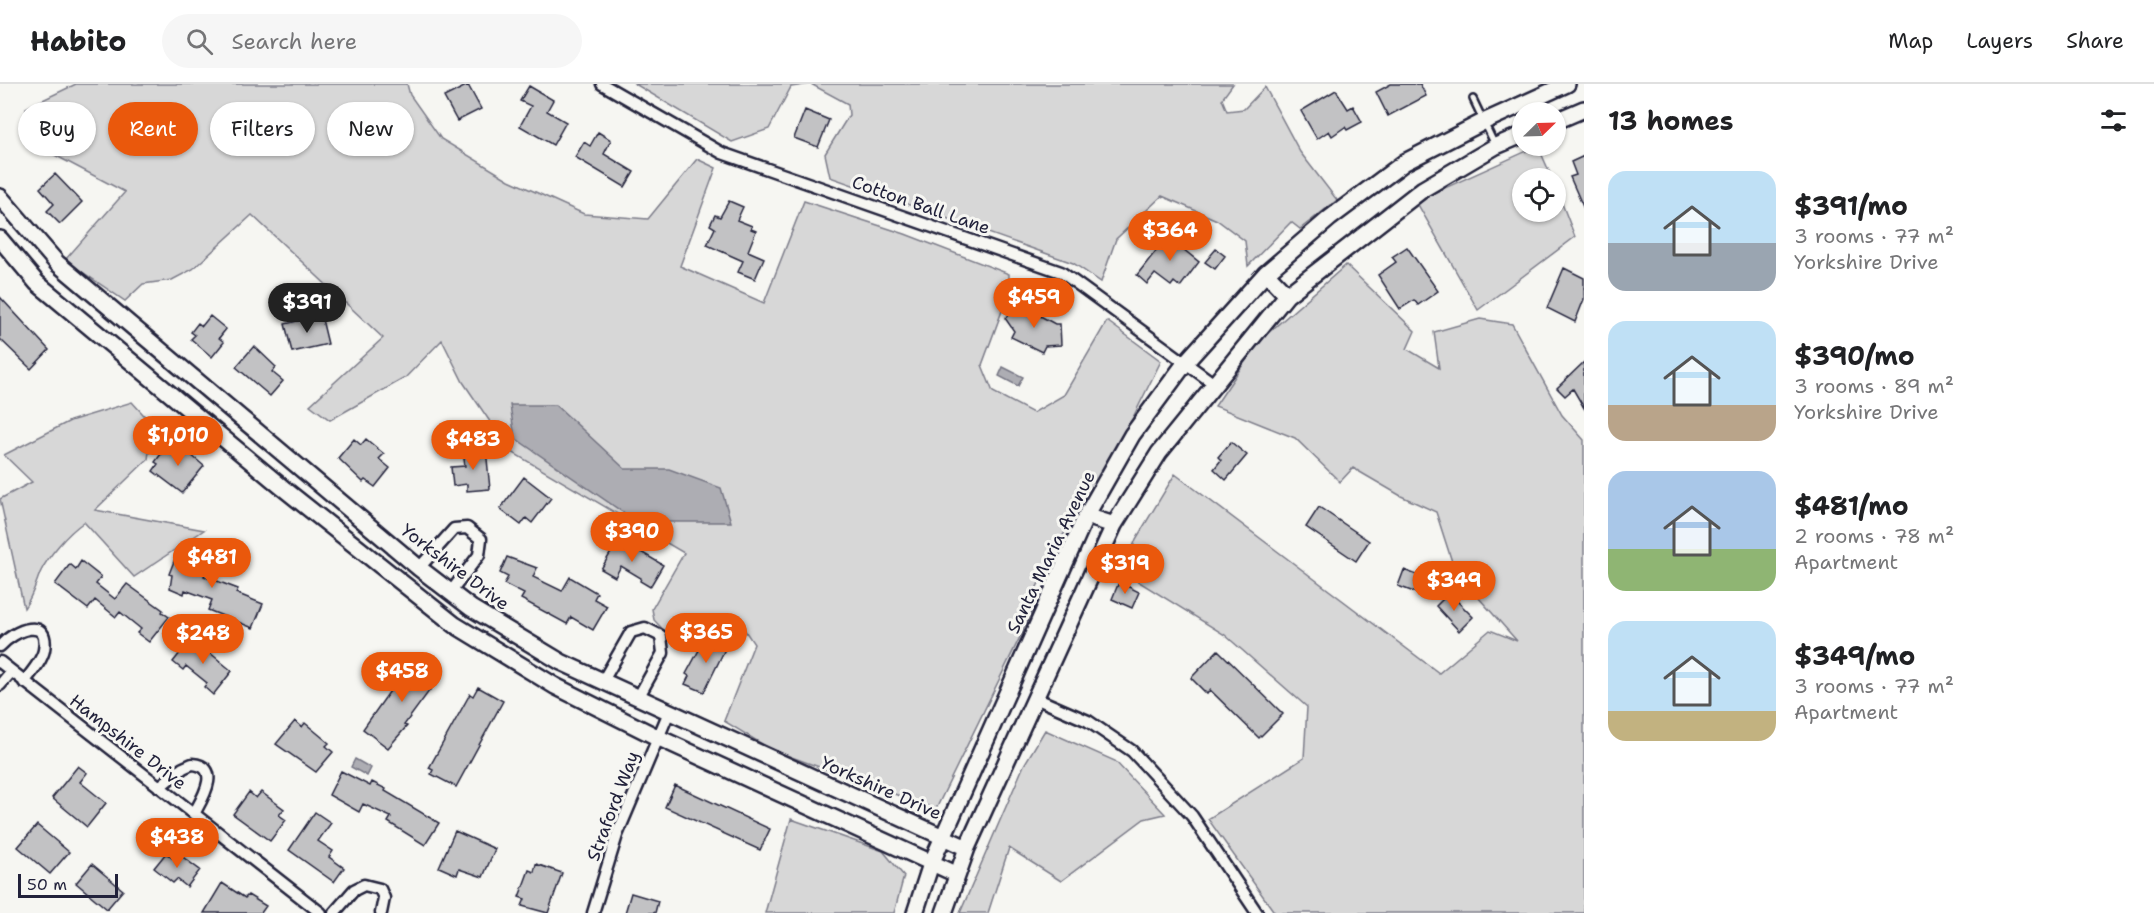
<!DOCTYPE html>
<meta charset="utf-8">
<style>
body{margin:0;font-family:"Shantell Sans",sans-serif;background:#f6f6f6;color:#202124;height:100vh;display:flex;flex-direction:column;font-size:22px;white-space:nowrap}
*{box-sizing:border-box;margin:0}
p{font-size:20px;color:#757577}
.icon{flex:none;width:33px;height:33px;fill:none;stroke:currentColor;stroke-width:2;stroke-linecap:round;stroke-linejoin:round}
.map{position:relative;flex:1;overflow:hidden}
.side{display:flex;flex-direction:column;background:#fff;width:570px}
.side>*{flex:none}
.guide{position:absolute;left:18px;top:18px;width:570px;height:54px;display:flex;gap:12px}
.needle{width:39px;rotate:67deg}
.controls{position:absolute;left:1512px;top:18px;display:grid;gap:12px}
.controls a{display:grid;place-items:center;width:54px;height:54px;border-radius:50%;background:#fff;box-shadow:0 2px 4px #0004;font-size:30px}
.scale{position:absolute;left:18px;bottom:15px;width:100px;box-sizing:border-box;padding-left:6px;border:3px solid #22223b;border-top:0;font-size:16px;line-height:21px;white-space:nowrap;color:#22223b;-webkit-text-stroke:4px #f6f6f2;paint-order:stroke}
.price{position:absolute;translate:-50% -51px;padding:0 14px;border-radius:21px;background:#ea580c;color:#fff;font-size:20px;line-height:39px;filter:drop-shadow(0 2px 3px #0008)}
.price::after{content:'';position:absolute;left:50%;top:36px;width:18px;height:14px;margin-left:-9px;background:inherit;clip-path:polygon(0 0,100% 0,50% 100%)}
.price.active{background:#222;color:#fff}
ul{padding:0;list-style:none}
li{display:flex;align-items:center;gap:18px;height:150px;padding:0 24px}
li span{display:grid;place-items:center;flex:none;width:168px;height:120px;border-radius:18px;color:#555}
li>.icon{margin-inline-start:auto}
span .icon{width:72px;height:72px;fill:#fffc;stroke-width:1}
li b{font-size:26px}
h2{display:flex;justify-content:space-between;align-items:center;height:72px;padding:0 24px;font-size:26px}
.chip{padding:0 21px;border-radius:27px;background:#fff;box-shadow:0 2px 4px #0004;font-size:21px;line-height:54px}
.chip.active{background:#ea580c;color:#fff}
header{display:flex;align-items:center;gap:36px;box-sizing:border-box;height:84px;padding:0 30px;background:#fff;border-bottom:2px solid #e0e0e0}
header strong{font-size:28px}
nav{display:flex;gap:33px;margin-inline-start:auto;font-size:21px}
.search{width:420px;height:54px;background:#f6f6f6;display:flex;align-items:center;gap:15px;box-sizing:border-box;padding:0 21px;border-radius:33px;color:#757577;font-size:22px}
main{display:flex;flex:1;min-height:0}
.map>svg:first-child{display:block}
.green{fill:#d7d7d7;stroke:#7c7c89;stroke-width:1.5}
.water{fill:#adadb3;stroke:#757583;stroke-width:1.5}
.building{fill:#c2c2c4;stroke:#22223b;stroke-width:1.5}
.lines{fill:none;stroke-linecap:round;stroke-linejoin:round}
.lane-casing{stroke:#22223b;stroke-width:10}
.street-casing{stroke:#22223b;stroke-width:15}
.secondary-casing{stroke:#22223b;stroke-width:20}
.lane{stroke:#f6f6f2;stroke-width:5}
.street{stroke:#f6f6f2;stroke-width:10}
.secondary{stroke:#f6f6f2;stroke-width:15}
.labels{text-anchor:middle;stroke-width:6;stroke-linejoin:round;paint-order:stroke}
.street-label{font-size:18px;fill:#22223b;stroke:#f6f6f2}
</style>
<header>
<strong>Habito</strong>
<div class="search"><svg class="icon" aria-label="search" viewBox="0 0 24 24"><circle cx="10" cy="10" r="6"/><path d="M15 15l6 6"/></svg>Search here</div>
<nav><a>Map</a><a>Layers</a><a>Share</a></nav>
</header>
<main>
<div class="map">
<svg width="1584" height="829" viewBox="0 0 1584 829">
<rect width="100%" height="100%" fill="#f6f6f2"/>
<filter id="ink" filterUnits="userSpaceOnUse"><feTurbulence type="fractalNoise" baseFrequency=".0167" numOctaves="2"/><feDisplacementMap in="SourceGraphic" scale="12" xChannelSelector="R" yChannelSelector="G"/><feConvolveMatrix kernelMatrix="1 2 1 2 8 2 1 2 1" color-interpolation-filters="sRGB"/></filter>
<g filter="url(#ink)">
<path class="green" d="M 76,0 L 407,0 L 410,11 L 441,55 L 509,96 L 584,130 L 648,135 L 697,75 L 716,84 L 680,182 L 764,219 L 804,117 L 905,150 L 1009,190 L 1009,208 L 982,281 L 993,308 L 1033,329 L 1064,311 L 1107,237 L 1161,277 L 1091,418 L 1081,416 L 1034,509 L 1040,512 L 936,725 L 772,666 L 724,637 L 754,560 L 738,536 L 713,533 L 675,558 L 654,536 L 652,525 L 684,469 L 510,367 L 463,298 L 442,256 L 405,294 L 330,336 L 310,321 L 383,254 L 252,131 L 193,185 L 172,196 L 143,200 L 125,217 L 65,176 L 125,108 L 28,57 L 26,24 Z
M 635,0 L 1233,0 L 1222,15 L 1227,27 L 1244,25 L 1265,3 L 1300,68 L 1337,116 L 1300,145 L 1291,138 L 1248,182 L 1245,157 L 1217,136 L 1162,112 L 1116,155 L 1101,198 L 1073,179 L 830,93 L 825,70 L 849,31 L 848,20 L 811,0 L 791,3 L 769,45 L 732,58 Z
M 1538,62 L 1552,94 L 1522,94 L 1522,128 L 1556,128 L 1556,104 L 1575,153 L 1478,226 L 1416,117 Z
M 1346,181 L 1415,247 L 1407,265 L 1439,284 L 1434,248 L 1480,235 L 1512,240 L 1562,331 L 1584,356 L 1584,829 L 1275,829 L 1208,735 L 1304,674 L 1307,623 L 1225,551 L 1123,488 L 1136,455 L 1175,390 L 1439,589 L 1490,546 L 1517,557 L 1455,487 L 1436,428 L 1401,412 L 1353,384 L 1340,398 L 1295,354 L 1215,322 L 1259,257 Z
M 132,318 L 153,341 L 148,375 L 95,426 L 204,446 L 134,493 L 84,438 C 68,449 48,472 40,489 C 35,502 32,513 24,524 L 0,415 L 32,398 L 4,371 L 70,337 Z
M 1045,646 L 1115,677 L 1165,730 L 1144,735 L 1061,797 L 1009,764 L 988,829 L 960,829 L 1024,681 Z
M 791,735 L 883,767 L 904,792 L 894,829 L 765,829 Z"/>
<path class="water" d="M 1003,283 L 1023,293 L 1018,302 L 999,292 Z
M 510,321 L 556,321 L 625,385 L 669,385 L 721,404 L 731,438 L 637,438 L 515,354 Z
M 610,439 L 618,444 L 614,446 L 604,462 L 598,458 Z
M 355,675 L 371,684 L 367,692 L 351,683 Z"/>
<path class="building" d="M 1391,0 L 1420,0 L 1426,12 L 1388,32 L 1376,8 Z
M 468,1 L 481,25 L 457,37 L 444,13 Z
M 529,2 L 553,16 L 547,27 L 566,38 L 553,61 L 520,42 L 531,22 L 520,17 Z
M 1336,6 L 1348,25 L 1353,22 L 1362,38 L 1347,46 L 1345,43 L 1332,52 L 1329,47 L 1317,55 L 1301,27 Z
M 805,26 L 829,36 L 818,63 L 794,54 Z
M 598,48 L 611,56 L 604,70 L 634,88 L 625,103 L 575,73 L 584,58 L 590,62 Z
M 1584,72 L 1584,125 L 1570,93 L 1576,91 L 1571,78 Z
M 55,90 L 82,118 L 60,140 L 47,127 L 54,120 L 40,104 Z
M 729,117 L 743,123 L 737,136 L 752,142 L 751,145 L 756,147 L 748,167 L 764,174 L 755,195 L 738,188 L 743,177 L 707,161 L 715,144 L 710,141 L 715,131 L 720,133 Z
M 1173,145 L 1184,154 L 1178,161 L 1199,178 L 1180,203 L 1174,198 L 1171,202 L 1155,190 L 1147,200 L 1137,191 Z
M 1407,163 L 1438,207 L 1418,221 L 1414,216 L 1400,225 L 1378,191 L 1396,178 L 1392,173 Z
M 1216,165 L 1225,172 L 1215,185 L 1205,178 Z
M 1564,184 L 1584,194 L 1584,215 L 1575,238 L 1547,224 Z
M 0,213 L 49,266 L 31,285 L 0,255 Z
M 1022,222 L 1055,240 L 1060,240 L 1061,261 L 1045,262 L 1042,268 L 1011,253 L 1014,247 L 1005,234 Z
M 321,231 L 328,260 L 292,268 L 285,240 Z
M 210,232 L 226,245 L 219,254 L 224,258 L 212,273 L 191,255 L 195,251 L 191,248 L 198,239 L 202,242 Z
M 254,262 L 276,283 L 272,288 L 283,297 L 270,312 L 236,283 Z
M 1584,278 L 1584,324 L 1573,305 L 1565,312 L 1557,304 Z
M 354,355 L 361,361 L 366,355 L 384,370 L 379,375 L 390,384 L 375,403 L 365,396 L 363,398 L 338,374 Z
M 176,358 L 204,382 L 182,409 L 153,387 L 158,380 L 155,378 L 167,362 L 170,365 Z
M 1231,358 L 1247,371 L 1226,396 L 1214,385 L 1221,376 L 1218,373 Z
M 486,365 L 490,405 L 467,407 L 467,400 L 453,402 L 451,383 L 465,382 L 463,368 Z
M 524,393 L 551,414 L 532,439 L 526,434 L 521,441 L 500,425 Z
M 1319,423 L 1369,457 L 1356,477 L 1306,443 Z
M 619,455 L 663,481 L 650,503 L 640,497 L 641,494 L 621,482 L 615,493 L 601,485 Z
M 188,462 L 199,466 L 197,471 L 210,476 L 204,492 L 238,505 L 236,509 L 263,520 L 253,544 L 208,526 L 212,516 L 185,506 L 184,510 L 170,504 L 172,491 L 169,490 L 176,472 L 179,473 L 182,465 L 186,467 Z
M 507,473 L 537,484 L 533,493 L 562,507 L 570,493 L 597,509 L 594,515 L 607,522 L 593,546 L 571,533 L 567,540 L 521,515 L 524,510 L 504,500 L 508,493 L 500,489 Z
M 81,477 L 101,493 L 96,500 L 115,515 L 127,500 L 163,526 L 162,528 L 169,533 L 149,558 L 137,549 L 141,545 L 120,528 L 116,533 L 95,516 L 88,525 L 55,500 L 70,480 L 76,485 Z
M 1404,486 L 1432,497 L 1427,513 L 1398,502 Z
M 1119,498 L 1139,508 L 1132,524 L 1112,515 Z
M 1449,509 L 1473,533 L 1459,547 L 1436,522 Z
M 717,552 L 729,557 L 704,608 L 685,600 L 689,592 L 686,590 L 704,557 L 712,561 Z
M 192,554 L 232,587 L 213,611 L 204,603 L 207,599 L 186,582 L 183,586 L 173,578 Z
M 1218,566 L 1283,630 L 1259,654 L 1210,606 L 1207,610 L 1191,594 Z
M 417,574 L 441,591 L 404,641 L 407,642 L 388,664 L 363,645 L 404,587 L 406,589 Z
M 478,603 L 503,617 L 456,703 L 431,690 L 433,686 L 429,684 L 470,610 L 473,612 Z
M 295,637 L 302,643 L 305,639 L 329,659 L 326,662 L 333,668 L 316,688 L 276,660 Z
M 78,682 L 87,689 L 80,698 L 106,719 L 87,743 L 52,714 Z
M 341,687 L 370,702 L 372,698 L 386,705 L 385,707 L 439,739 L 425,761 L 388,738 L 391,733 L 363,720 L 359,728 L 329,711 Z
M 675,701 L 770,745 L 760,766 L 665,723 Z
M 249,708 L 256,714 L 261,708 L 284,725 L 279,731 L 286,736 L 270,757 L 233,730 Z
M 315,728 L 331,739 L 318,757 L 333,767 L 329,773 L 344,784 L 334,798 L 289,766 Z
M 37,741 L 69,768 L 50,790 L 18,763 Z
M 455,747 L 495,765 L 483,793 L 459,785 L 457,791 L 439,783 Z
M 176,768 L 200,786 L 187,803 L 177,795 L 173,799 L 154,784 L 166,769 L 172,774 Z
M 92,780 L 123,806 L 107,825 L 76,799 Z
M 536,780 L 562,789 L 548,829 L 522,822 L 525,815 L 519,813 L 529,786 L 534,788 Z
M 222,799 L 245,814 L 248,811 L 266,822 L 261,829 L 204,829 Z
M 631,809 L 658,817 L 655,829 L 625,829 Z"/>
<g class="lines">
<g class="lane-casing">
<path id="lane" d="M 1473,15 L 1494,59"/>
</g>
<g class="street-casing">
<path id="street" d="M 602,0 L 722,69 L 1061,188 L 1213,299
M 419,484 L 454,445 L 467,444 L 481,455 L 479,471 L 450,509
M 0,562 C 14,546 50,531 44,566 C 42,577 31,589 24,598
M 0,578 L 321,829
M 604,595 L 631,548 L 645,544 L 661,552 L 663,569 L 639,612
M 0,601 L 11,588
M 1035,614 L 1088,637 L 1132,667 L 1192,732 L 1257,829
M 159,703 L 183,684 L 192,680 C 223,682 202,715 194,730
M 334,829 L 354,806 L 364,801 L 380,805 L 384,814 L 381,829
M 593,829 L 617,751 L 669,628"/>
</g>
<g class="secondary-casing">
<path id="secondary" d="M 1556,37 L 1584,25
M 0,113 L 57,179 L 419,484 L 471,524 L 561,578 L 967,764
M 0,155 L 37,199 L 283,404 L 455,541 L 555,602 L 657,653 L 956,790
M 1266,189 L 1287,211
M 1086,432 L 1114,441
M 915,829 L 931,780 L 1086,432 L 1132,351 L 1186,278 L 1266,189 L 1330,134 L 1405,78 L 1483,38 L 1567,0
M 944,829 L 967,764 L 1114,441 L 1159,369 L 1287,211 L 1423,105 L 1496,62 L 1522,51"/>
</g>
<use href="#lane" class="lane"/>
<use href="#street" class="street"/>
<use href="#secondary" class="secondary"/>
</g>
</g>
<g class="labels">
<g class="street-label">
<text transform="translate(921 121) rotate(19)" y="6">Cotton Ball Lane</text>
<text transform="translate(1051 468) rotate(-64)" y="6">Santa Maria Avenue</text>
<text transform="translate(455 483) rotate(37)" y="6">Yorkshire Drive</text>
<text transform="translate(128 658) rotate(38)" y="6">Hampshire Drive</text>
<text transform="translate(881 704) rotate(24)" y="6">Yorkshire Drive</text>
<text transform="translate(613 722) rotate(-69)" y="6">Straford Way</text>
</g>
</g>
</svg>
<div class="controls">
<a><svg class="needle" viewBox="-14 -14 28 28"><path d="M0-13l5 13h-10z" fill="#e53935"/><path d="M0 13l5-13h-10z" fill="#757577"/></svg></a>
<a><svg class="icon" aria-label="locate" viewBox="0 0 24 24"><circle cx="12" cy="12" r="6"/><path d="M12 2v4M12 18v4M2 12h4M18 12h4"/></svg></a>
</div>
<div class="scale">50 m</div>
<b class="price" style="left:1170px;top:178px">$364</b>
<b class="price" style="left:1034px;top:245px">$459</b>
<b class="price active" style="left:307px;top:250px">$391</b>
<b class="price" style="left:178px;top:383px">$1,010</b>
<b class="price" style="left:473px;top:387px">$483</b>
<b class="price" style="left:632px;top:479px">$390</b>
<b class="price" style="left:212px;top:505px">$481</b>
<b class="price" style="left:1125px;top:511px">$319</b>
<b class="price" style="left:1454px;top:528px">$349</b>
<b class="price" style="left:706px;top:580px">$365</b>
<b class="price" style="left:203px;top:581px">$248</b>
<b class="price" style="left:402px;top:619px">$458</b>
<b class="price" style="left:177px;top:785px">$438</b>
<div class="guide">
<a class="chip">Buy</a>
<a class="chip active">Rent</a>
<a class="chip">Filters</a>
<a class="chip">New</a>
</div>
</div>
<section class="side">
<h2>13 homes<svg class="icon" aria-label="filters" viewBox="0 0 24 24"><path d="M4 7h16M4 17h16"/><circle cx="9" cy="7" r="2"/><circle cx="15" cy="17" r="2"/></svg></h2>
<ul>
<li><span style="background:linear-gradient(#bfe0f5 60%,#9aa5b1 0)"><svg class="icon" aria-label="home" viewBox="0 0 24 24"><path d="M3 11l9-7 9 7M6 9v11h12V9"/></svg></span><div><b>$391/mo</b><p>3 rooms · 77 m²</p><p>Yorkshire Drive</p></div></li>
<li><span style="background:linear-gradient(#bfe0f5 70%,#b9a48a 0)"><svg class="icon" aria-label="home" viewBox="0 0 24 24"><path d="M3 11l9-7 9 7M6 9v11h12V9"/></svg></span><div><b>$390/mo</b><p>3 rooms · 89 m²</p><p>Yorkshire Drive</p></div></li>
<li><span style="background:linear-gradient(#a9c7e8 65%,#8fb573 0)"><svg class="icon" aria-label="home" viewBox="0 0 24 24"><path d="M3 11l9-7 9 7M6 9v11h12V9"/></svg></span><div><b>$481/mo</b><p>2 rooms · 78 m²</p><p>Apartment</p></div></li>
<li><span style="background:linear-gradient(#bfe0f5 75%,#c2b280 0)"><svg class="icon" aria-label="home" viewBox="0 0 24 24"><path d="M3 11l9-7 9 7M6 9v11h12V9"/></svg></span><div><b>$349/mo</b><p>3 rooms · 77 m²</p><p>Apartment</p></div></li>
</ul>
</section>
</main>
